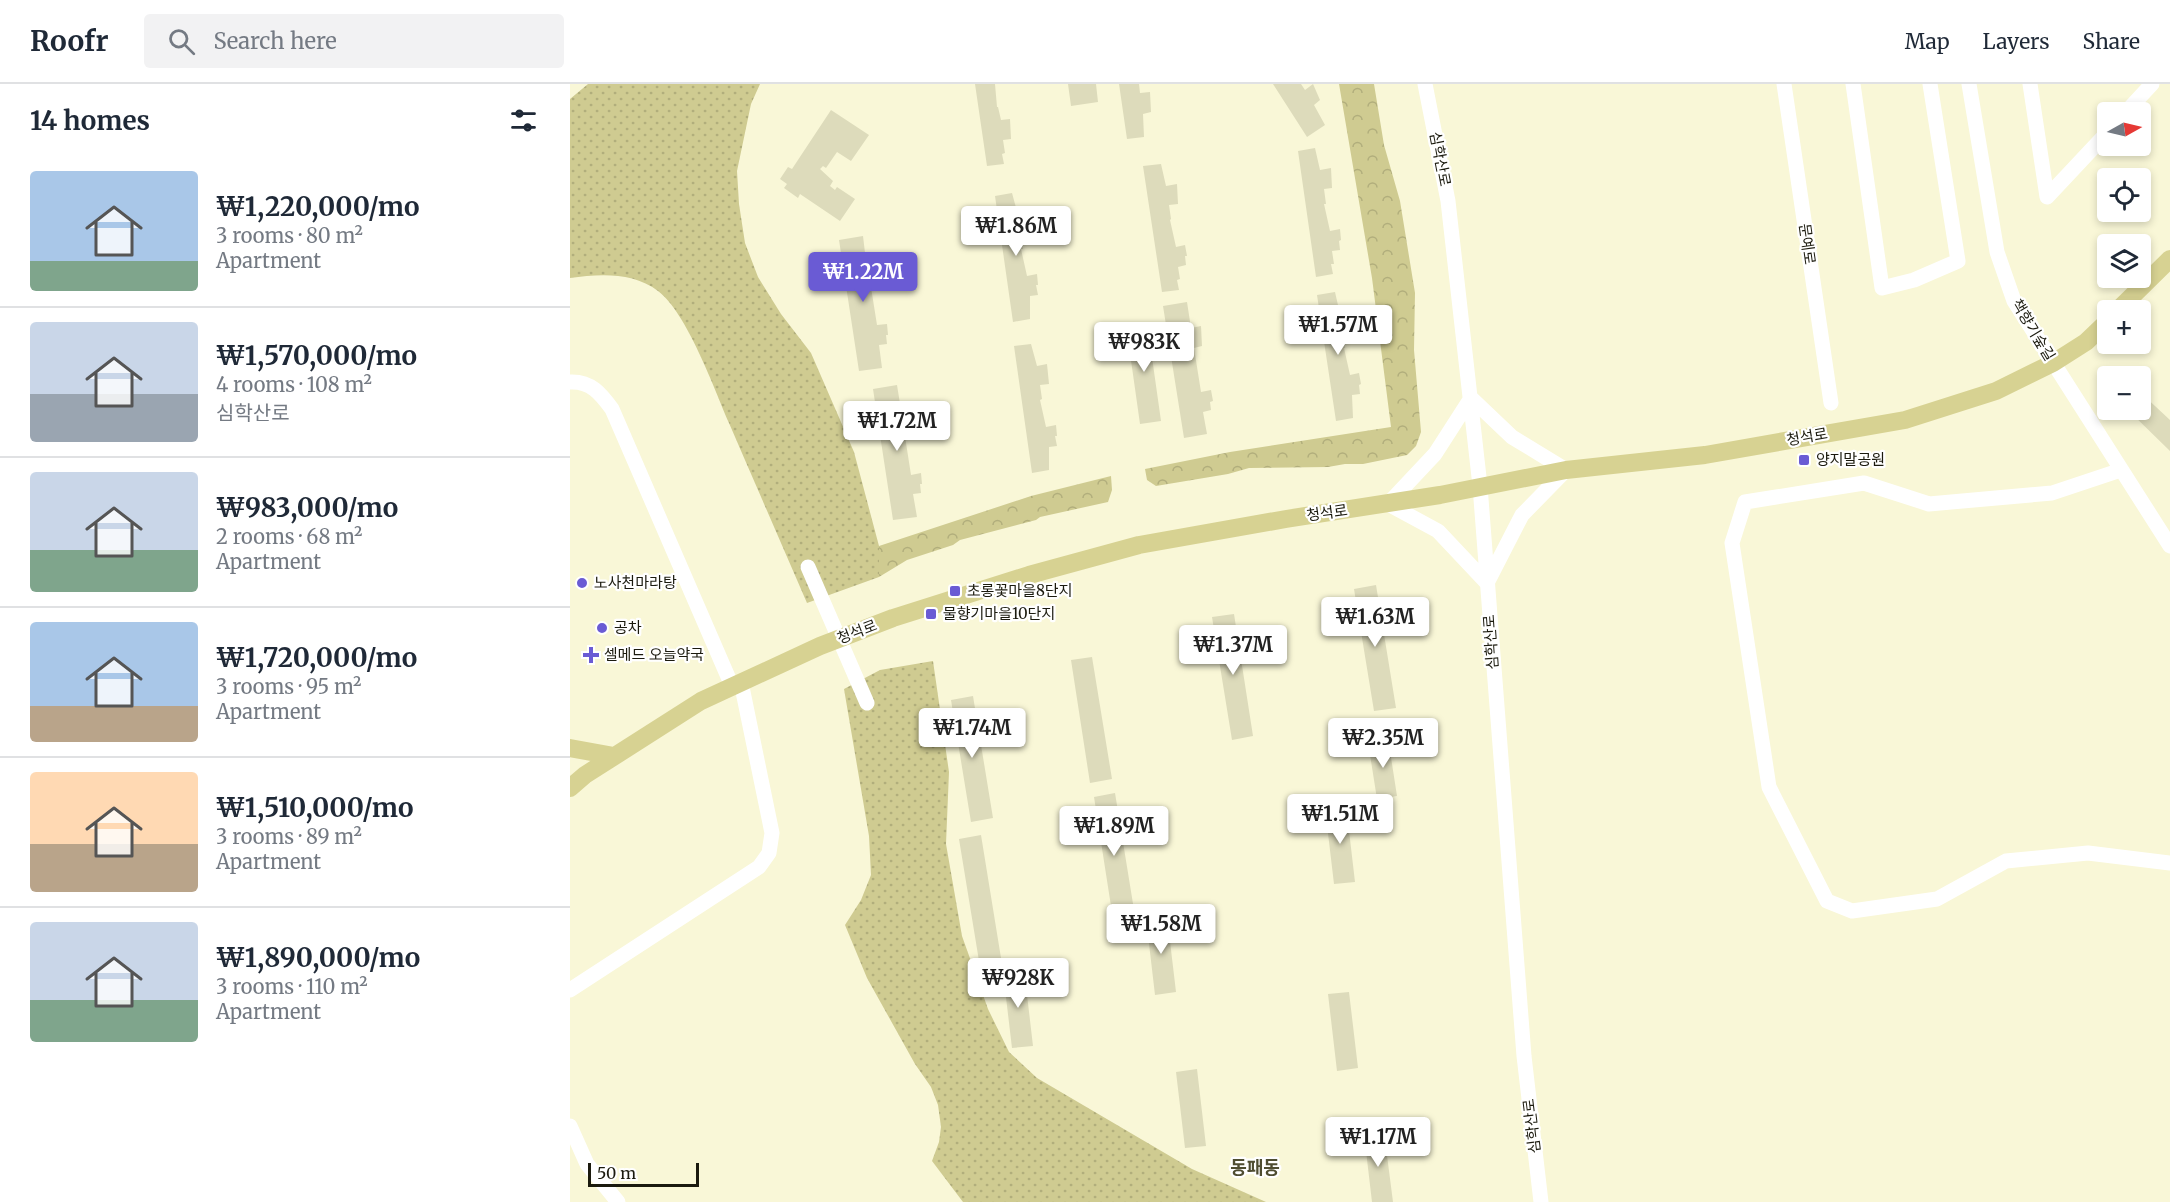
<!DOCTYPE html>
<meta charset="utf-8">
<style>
body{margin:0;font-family:Merriweather,"Noto Sans KR",serif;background:#f2f2f3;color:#1f2937;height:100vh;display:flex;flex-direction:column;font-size:22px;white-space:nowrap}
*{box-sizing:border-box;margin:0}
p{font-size:20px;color:#747a83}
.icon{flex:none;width:33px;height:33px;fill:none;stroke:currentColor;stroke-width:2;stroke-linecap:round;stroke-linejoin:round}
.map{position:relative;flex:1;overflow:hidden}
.side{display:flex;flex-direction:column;background:#fff;width:570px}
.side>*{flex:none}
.needle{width:39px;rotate:82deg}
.fabs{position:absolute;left:1527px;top:18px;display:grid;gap:12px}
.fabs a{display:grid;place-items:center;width:54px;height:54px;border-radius:6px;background:#fff;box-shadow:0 3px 9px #0003;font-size:30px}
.scale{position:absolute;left:18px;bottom:15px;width:111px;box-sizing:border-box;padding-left:6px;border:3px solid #1b1a0e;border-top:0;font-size:16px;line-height:21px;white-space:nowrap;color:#1b1a0e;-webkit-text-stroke:4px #fff;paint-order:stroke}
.price{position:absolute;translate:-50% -51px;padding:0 14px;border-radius:6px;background:#fff;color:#222;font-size:20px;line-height:39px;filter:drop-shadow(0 2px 3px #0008)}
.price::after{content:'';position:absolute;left:50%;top:36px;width:18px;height:14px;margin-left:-9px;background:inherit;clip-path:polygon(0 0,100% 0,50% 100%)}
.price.selected{background:#6a5bd4;color:#fff}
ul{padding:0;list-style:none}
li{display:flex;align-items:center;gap:18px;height:150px;padding:0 30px}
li+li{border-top:2px solid #e0e1e3}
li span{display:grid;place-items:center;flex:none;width:168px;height:120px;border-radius:6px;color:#555}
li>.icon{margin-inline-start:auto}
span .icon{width:72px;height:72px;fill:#fffc;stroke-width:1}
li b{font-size:26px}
h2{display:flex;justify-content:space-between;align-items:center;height:72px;padding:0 30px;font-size:26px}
header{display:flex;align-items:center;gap:36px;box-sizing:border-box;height:84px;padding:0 30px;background:#fff;border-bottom:2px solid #e0e1e3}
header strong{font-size:28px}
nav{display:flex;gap:33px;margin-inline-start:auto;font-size:21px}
.search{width:420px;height:54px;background:#f2f2f3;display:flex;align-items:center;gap:15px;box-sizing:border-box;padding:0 21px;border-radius:6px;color:#747a83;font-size:22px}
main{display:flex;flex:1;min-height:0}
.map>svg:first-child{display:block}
.grass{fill:url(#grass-dots)}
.forest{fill:url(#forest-crowns)}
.building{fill:#dddbbb}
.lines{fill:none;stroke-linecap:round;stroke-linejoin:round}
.minor{stroke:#fff;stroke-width:15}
.major{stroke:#d7d292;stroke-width:18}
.poi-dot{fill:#6a5bd4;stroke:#fff;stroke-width:2}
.labels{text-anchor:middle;stroke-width:4.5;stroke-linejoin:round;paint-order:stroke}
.street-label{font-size:15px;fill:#1b1a0e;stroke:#fff}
.poi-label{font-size:15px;fill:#1b1a0e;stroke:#fff;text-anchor:start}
.quarter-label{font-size:18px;font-weight:bold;fill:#4f4d31;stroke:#fff}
</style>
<header>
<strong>Roofr</strong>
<div class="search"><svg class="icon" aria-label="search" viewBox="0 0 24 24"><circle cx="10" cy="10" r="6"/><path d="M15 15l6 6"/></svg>Search here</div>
<nav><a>Map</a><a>Layers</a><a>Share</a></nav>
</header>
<main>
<section class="side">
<h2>14 homes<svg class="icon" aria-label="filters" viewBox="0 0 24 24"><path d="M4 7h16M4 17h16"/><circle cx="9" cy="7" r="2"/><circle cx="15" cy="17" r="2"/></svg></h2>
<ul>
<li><span style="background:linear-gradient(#a9c7e8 75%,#7fa58c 0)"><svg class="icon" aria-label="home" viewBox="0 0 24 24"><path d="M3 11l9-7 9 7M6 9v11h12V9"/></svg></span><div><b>₩1,220,000/mo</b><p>3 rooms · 80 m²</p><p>Apartment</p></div></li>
<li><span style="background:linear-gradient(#c9d6e8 60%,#9aa5b1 0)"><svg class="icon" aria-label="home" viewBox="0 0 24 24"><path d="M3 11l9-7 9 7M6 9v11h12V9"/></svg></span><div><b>₩1,570,000/mo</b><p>4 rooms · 108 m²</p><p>심학산로</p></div></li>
<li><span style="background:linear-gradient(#c9d6e8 65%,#7fa58c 0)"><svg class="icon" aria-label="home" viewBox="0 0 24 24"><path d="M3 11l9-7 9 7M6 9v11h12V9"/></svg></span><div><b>₩983,000/mo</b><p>2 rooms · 68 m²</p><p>Apartment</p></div></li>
<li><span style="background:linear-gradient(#a9c7e8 70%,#b9a48a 0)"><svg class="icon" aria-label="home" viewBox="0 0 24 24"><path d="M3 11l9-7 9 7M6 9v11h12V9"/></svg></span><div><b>₩1,720,000/mo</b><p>3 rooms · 95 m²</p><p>Apartment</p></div></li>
<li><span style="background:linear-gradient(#ffd9b3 60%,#b9a48a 0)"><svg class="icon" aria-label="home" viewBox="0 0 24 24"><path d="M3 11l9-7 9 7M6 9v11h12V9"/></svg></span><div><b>₩1,510,000/mo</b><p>3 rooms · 89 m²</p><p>Apartment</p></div></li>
<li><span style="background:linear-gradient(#c9d6e8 65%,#7fa58c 0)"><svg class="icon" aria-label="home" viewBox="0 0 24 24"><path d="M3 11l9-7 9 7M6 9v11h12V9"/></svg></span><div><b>₩1,890,000/mo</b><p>3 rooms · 110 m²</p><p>Apartment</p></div></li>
</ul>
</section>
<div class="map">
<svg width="1600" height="1118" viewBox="0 0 1600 1118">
<defs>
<pattern id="grass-dots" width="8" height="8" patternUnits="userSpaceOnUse" patternTransform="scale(1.5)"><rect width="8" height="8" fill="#cfcb91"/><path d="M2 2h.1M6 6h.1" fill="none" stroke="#b1ae7c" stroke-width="1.8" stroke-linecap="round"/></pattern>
<pattern id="forest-crowns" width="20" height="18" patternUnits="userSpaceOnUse" patternTransform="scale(1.5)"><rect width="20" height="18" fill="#cfcb91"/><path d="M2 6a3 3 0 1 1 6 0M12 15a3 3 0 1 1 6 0" fill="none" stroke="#b1ae7c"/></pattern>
</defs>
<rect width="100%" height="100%" fill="#f9f7d7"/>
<path class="grass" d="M 18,0 L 190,0 L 181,20 L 167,87 L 169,120 L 175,159 L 188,193 L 211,230 L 241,269 L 284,368 L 309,462 L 309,493 L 237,519 C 211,459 185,399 159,339 C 144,304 117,229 88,207 C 63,188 30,190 0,194 L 0,15 Z
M 363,577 L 379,688 L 376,760 L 392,852 L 418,925 L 439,968 L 467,994 L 622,1085 L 696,1118 L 393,1118 L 362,1077 L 369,1058 L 371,1043 L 368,1021 L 361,1003 L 345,980 L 297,894 L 275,841 L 291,816 L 301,791 L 299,752 L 274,605 L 310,586 Z"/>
<path class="forest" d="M 769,0 L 804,0 L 814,61 L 830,117 L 845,209 L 844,266 L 851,348 L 846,362 L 837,371 L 793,380 L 775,380 L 758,383 L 679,384 L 658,390 L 586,402 L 577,396 L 575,385 L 660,368 L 821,343 L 802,194 Z
M 541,392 L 542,406 L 538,418 L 470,433 L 466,436 L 390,456 L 383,461 L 337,476 L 309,493 L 309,462 L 461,412 Z"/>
<path class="building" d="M 405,0 L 425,0 L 427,23 L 428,23 L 431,36 L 440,35 L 441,55 L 433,56 L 435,69 L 432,70 L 434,80 L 417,82 Z
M 498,0 L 526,0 L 528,18 L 501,22 Z
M 549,0 L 569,0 L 570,9 L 580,8 L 581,28 L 573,30 L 574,53 L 557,55 Z
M 703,0 L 731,0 L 735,6 L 743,0 L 750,16 L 744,21 L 755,41 L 737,53 Z
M 261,26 L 299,51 L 281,77 L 267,68 L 256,84 L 253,82 L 250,85 L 263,97 L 260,102 L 265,106 L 267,103 L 285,115 L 270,137 L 230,110 L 228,114 L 214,104 L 217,100 L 210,95 L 218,83 L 222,85 Z
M 745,64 L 750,86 L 761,84 L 762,104 L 754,105 L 756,120 L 754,120 L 760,147 L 770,145 L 771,156 L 769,157 L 770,166 L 762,167 L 764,180 L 761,180 L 763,190 L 746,193 L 728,67 Z
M 591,80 L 596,102 L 607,100 L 608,120 L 599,121 L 601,135 L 600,136 L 606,163 L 615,161 L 617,172 L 615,172 L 616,181 L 608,183 L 610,195 L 607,196 L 609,206 L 592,208 L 573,82 Z
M 442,109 L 448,131 L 458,129 L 460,149 L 451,150 L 453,165 L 451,165 L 457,192 L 467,190 L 468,201 L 466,201 L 468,211 L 460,212 L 460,235 L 443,238 L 425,112 Z
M 293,152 L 296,177 L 306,176 L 308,187 L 306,188 L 307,196 L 300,197 L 307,241 L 317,240 L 318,251 L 316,251 L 317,260 L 309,261 L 312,284 L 289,287 L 269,156 Z
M 765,208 L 770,230 L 781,229 L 782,248 L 773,250 L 775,264 L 774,264 L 780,291 L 789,289 L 791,300 L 789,301 L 790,310 L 782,311 L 783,334 L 766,337 L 747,211 Z
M 617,218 L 621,244 L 631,242 L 632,262 L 624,264 L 631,308 L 641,306 L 643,317 L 640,318 L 641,326 L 633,328 L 637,350 L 614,354 L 593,222 Z
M 577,238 L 591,337 L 570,340 L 556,241 Z
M 461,260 L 467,282 L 477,280 L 479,300 L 470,301 L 472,315 L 470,316 L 476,343 L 486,341 L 487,352 L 485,352 L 487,362 L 479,363 L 479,386 L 462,389 L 444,262 Z
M 327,301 L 331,326 L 340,325 L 342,337 L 340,337 L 341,345 L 334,346 L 341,391 L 351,389 L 352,400 L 350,400 L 351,409 L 343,410 L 347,433 L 323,436 L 303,305 Z
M 1570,308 L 1600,336 L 1600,367 L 1558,326 L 1570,326 Z
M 806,501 L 826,624 L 804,627 L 784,505 Z
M 664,530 L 683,652 L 662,656 L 642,533 Z
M 522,573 L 542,695 L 520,699 L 501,576 Z
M 403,612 L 423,734 L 401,738 L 381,616 Z
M 818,654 L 827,712 L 807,715 L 798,658 Z
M 545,709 L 565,832 L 543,835 L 524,713 Z
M 776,721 L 785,798 L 764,800 L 755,724 Z
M 411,751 L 431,874 L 409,877 L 389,755 Z
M 597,832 L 606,908 L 585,911 L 576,834 Z
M 454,885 L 463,962 L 442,964 L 433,888 Z
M 779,908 L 788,984 L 767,987 L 758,910 Z
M 627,985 L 636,1062 L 615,1064 L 606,988 Z
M 814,1048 L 823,1118 L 802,1118 L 794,1050 Z"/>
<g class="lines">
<path class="minor" d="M 855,0 L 878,117 L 910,402 L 954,972 L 971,1118
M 1214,0 L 1261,319
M 1283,0 L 1312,204 L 1344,196 L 1388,177 L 1360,0
M 1399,0 L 1427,168 L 1444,217 L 1600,462
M 1460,0 L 1477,113 L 1538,48
M 1556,28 L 1582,0
M 0,298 C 21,297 31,310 42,325 L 162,602
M 901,314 L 942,353 L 996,386 L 952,431 L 917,499 L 868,447 L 818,420 L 865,370 Z
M 1551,386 L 1482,409 L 1359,420 L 1294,399 L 1175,418 L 1162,459 L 1199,703 L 1257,817 L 1282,827 L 1367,815 L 1436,777 L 1518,769 L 1600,779
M 238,483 L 297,619
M 0,906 L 189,783 L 199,769 L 202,749 L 171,598
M 0,1042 L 17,1080 L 48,1118"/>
<path class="major" d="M 1548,226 L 1600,175
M 0,664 L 44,672
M 0,704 L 15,691 L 131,617 L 250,562 L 323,534 L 459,491 L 569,461 L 716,435 L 870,411 L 996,386 L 1135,371 L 1335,336 L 1426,307 L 1483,279 L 1516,258 L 1538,237"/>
</g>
<g class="poi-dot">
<rect x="1228" y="370" width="12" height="12" rx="3"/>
<circle cx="12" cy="499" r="6"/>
<rect x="379" y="501" width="12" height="12" rx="3"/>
<rect x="355" y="524" width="12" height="12" rx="3"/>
<circle cx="32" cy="544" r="6"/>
<path d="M18 562h6v6h6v6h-6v6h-6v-6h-6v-6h6z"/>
</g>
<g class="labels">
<g class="street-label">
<text transform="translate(870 75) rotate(79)" y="5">심학산로</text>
<text transform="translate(1237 160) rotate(82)" y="5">문예로</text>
<text transform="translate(1463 246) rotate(59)" y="5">책향기숲길</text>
<text transform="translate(1237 353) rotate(-10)" y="5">청석로</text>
<text transform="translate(757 429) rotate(-8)" y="5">청석로</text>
<text transform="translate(287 548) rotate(-21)" y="5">청석로</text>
<text transform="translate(921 558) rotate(-94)" y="5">심학산로</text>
<text transform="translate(962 1042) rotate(-97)" y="5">심학산로</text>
</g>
<g class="poi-label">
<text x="1246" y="381">양지말공원</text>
<text x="24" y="504">노사천마라탕</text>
<text x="397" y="512">초롱꽃마을8단지</text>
<text x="373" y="535">물향기마을10단지</text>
<text x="44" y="549">공차</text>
<text x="34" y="576">셀메드 오늘약국</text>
</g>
<g class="quarter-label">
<text x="685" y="1090">동패동</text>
</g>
</g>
</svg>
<div class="fabs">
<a><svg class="needle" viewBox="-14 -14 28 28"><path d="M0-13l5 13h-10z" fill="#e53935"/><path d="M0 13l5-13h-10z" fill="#747a83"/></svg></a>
<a><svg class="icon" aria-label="locate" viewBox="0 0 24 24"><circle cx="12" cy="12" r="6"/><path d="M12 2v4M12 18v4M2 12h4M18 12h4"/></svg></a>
<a><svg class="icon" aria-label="layers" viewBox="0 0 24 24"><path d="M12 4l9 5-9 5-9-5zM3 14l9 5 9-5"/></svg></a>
<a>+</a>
<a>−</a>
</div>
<div class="scale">50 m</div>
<b class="price" style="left:446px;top:173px">₩1.86M</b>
<b class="price selected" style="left:293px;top:219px">₩1.22M</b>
<b class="price" style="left:768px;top:272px">₩1.57M</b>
<b class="price" style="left:574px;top:289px">₩983K</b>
<b class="price" style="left:327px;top:368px">₩1.72M</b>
<b class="price" style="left:805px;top:564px">₩1.63M</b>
<b class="price" style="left:663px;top:592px">₩1.37M</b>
<b class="price" style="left:402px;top:675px">₩1.74M</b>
<b class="price" style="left:813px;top:685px">₩2.35M</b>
<b class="price" style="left:770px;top:761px">₩1.51M</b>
<b class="price" style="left:544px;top:773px">₩1.89M</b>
<b class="price" style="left:591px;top:871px">₩1.58M</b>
<b class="price" style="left:448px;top:925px">₩928K</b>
<b class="price" style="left:808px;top:1084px">₩1.17M</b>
</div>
</main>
